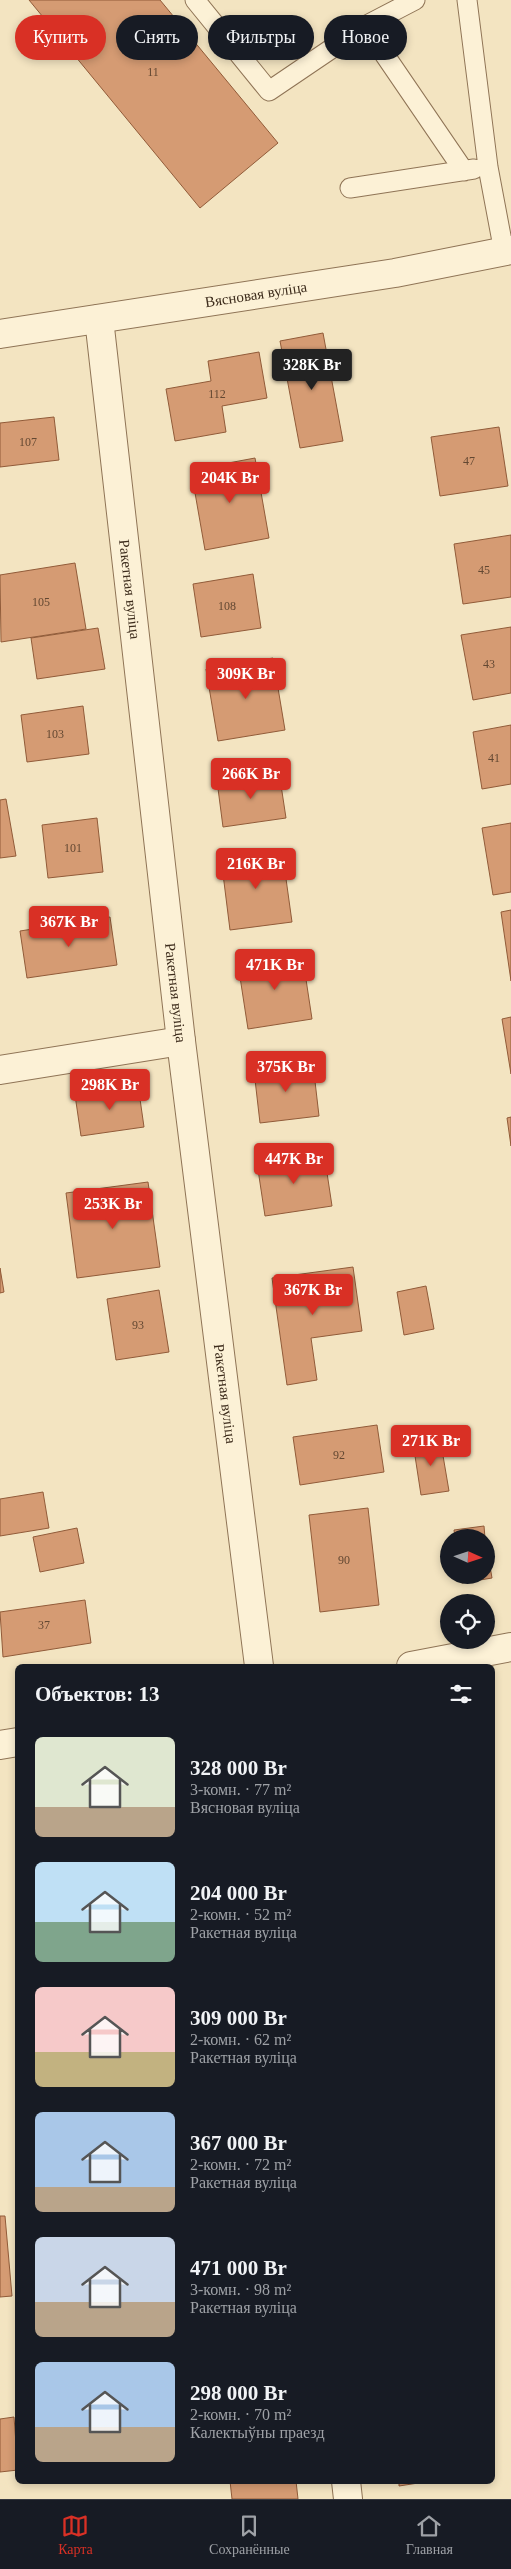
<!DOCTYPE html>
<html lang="ru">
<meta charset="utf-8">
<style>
body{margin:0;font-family:"Times New Roman",serif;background:#242831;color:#f1f3f6;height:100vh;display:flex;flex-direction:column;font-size:19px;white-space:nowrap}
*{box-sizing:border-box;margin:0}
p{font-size:16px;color:#9ea1a6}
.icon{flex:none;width:28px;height:28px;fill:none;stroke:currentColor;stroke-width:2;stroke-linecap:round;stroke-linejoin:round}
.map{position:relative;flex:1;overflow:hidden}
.panel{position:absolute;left:15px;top:1664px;width:480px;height:820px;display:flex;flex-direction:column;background:#171b24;border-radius:8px;box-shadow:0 2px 8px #0003}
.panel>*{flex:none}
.banner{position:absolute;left:15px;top:15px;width:481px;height:45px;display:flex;gap:10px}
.needle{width:32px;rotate:93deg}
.buttons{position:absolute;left:440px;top:1529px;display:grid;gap:10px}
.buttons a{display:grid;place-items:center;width:55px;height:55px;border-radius:50%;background:#171b24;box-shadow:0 2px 8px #0003;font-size:25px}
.price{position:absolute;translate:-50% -42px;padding:0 11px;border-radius:5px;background:#d93025;color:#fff;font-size:16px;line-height:32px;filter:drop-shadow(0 1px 2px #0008)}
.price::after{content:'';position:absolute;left:50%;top:30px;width:15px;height:11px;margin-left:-8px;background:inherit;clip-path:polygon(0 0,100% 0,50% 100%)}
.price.selected{background:#222;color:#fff}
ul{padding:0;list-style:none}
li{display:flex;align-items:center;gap:15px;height:125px;padding:0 20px}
li span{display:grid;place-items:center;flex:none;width:140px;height:100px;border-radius:8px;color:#555}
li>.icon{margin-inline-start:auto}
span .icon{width:60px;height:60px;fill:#fffc;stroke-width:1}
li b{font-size:21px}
h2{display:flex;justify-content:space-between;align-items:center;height:60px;padding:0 20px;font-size:21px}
.tag{padding:0 18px;border-radius:22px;background:#171b24;box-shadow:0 2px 8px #0003;font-size:18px;line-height:45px}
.tag.selected{background:#d93025;color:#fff}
.menu{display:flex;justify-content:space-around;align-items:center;height:70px;border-top:1px solid #363941;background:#171b24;font-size:14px;color:#9ea1a6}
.menu a{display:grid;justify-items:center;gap:2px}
.menu .selected{color:#d93025}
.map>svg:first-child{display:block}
.building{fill:#d59b73;stroke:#915b39}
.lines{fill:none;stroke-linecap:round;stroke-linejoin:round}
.lane-casing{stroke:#8f7456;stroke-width:21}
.street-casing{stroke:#8f7456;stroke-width:30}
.lane{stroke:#fcf1d6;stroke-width:19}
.street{stroke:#fcf1d6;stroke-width:28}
.labels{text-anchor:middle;stroke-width:4;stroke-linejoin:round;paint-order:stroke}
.number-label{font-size:12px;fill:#634832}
.street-label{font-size:15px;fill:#3d2c1c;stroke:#f9eed2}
</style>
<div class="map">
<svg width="511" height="2499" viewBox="0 0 511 2499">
<rect width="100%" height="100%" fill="#f3e4c1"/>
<path class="building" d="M 29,0 L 160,0 L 278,143 L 200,208 Z
M 323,333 L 343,441 L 300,448 L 280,341 Z
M 259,352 L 267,398 L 222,406 L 226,432 L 175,441 L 166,389 L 211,381 L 208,361 Z
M 54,417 L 59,460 L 0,467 L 0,423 Z
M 499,427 L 508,486 L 440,496 L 431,437 Z
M 255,458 L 269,538 L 205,550 L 191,470 Z
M 511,535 L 511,597 L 463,604 L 454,544 Z
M 75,563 L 86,629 L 1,642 L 0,575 Z
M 253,574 L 261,628 L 201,637 L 193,584 Z
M 511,627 L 511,693 L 473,700 L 461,635 Z
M 98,628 L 105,669 L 37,679 L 31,638 Z
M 273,658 L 285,730 L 218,741 L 206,669 Z
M 83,706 L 89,754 L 27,762 L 21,715 Z
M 511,725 L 511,784 L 482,789 L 473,732 Z
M 279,772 L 286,818 L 223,827 L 217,781 Z
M 6,799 L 16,856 L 0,858 L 0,800 Z
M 97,818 L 103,872 L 48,878 L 42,825 Z
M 511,823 L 511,892 L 493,895 L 482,828 Z
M 282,850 L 292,922 L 230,930 L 221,858 Z
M 511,910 L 511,981 L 501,912 Z
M 110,917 L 117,965 L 27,978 L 20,931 Z
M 302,953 L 312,1019 L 248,1029 L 238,964 Z
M 511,1017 L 511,1074 L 502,1019 Z
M 313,1064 L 319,1116 L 260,1123 L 254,1071 Z
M 138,1085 L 144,1127 L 81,1136 L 75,1095 Z
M 511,1117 L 511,1146 L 507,1118 Z
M 324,1153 L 332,1206 L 265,1216 L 257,1163 Z
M 148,1182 L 160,1267 L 77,1278 L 66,1193 Z
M 353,1267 L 362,1331 L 311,1338 L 317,1380 L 287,1385 L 272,1278 Z
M 0,1268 L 4,1292 L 0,1293 Z
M 426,1286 L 434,1329 L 404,1335 L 397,1292 Z
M 159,1290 L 169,1352 L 116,1360 L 107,1299 Z
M 377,1425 L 384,1472 L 300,1485 L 293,1437 Z
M 440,1438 L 449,1491 L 421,1495 L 413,1443 Z
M 43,1492 L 49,1528 L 0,1536 L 0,1499 Z
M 368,1508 L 379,1605 L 320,1612 L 309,1515 Z
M 484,1526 L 485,1538 L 455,1538 L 454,1530 Z
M 77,1528 L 84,1563 L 40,1572 L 33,1537 Z
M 486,1543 L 492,1578 L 462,1583 L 460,1575 L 486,1575 Z
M 85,1600 L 91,1643 L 3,1657 L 0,1612 Z
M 0,2216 L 5,2216 L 12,2296 L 0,2297 Z
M 14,2417 L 18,2470 L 0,2472 L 0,2419 Z
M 230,2481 L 296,2481 L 298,2499 L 232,2499 Z
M 399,2481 L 431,2481 L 399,2486 Z"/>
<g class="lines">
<g class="lane-casing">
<path id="lane" d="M 195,0 L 269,91 L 365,26 L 415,0
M 467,0 L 488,167 L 504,252
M 365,26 L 464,171
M 350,188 L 474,169"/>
</g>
<g class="street-casing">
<g id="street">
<path id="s1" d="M 99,319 L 181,1041 L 259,1666"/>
<path id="s2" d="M 0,334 L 395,273 L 511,250"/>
<path d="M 0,1070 L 181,1041"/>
<path d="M 411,1666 L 511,1647"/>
<path d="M 0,1745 L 18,1742"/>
<path d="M 346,2481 L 348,2499"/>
</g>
</g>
<use href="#lane" class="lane"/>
<use href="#street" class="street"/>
</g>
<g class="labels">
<g class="number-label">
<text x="153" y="76">11</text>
<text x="217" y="398">112</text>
<text x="28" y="446">107</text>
<text x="469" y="465">47</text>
<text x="484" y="574">45</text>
<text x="41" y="606">105</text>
<text x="227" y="610">108</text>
<text x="489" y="668">43</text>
<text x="55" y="738">103</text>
<text x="494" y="762">41</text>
<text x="73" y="852">101</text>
<text x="138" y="1329">93</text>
<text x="339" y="1459">92</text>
<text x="344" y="1564">90</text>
<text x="44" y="1629">37</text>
</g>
<g class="street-label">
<text dy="5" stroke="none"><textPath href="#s2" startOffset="259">Вясновая вуліца</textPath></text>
<text dy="5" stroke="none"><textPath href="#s1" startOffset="272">Ракетная вуліца</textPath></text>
<text dy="5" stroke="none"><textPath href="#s1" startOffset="678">Ракетная вуліца</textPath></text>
<text dy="5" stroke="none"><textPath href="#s1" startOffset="1082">Ракетная вуліца</textPath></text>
</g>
</g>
</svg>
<div class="buttons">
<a><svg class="needle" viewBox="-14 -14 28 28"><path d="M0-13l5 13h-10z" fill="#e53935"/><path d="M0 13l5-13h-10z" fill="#9ea1a6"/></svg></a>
<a><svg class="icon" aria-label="locate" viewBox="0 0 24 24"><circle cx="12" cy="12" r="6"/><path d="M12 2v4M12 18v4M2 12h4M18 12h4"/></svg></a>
</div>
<b class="price selected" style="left:312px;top:391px">328K Br</b>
<b class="price" style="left:230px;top:504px">204K Br</b>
<b class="price" style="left:246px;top:700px">309K Br</b>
<b class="price" style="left:251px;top:800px">266K Br</b>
<b class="price" style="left:256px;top:890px">216K Br</b>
<b class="price" style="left:69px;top:948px">367K Br</b>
<b class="price" style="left:275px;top:991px">471K Br</b>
<b class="price" style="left:286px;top:1093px">375K Br</b>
<b class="price" style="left:110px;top:1111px">298K Br</b>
<b class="price" style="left:294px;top:1185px">447K Br</b>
<b class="price" style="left:113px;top:1230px">253K Br</b>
<b class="price" style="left:313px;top:1316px">367K Br</b>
<b class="price" style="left:431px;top:1467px">271K Br</b>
<div class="banner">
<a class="tag selected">Купить</a>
<a class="tag">Снять</a>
<a class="tag">Фильтры</a>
<a class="tag">Новое</a>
</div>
<section class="panel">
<h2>Объектов: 13<svg class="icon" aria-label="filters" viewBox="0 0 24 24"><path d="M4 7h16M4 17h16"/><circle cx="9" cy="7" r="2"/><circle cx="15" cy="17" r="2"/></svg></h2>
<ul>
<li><span style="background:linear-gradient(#dfe7d0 70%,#b9a48a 0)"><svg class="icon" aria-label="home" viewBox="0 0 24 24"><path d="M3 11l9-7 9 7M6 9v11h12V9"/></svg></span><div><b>328 000 Br</b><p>3-комн. · 77 m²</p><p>Вясновая вуліца</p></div></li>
<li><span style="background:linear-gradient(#bfe0f5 60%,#7fa58c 0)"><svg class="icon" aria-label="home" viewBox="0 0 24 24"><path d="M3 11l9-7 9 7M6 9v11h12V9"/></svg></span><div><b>204 000 Br</b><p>2-комн. · 52 m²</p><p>Ракетная вуліца</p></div></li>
<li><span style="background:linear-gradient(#f6c9c9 65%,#c2b280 0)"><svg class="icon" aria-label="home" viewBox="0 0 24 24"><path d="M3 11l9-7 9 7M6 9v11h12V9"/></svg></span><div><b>309 000 Br</b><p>2-комн. · 62 m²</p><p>Ракетная вуліца</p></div></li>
<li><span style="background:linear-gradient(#a9c7e8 75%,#b9a48a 0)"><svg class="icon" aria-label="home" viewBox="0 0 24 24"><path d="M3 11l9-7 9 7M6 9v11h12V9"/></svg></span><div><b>367 000 Br</b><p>2-комн. · 72 m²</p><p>Ракетная вуліца</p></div></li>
<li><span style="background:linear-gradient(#c9d6e8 65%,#b9a48a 0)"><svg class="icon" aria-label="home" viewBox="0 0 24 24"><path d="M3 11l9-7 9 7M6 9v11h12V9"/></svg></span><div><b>471 000 Br</b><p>3-комн. · 98 m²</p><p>Ракетная вуліца</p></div></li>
<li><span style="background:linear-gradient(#a9c7e8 65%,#b9a48a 0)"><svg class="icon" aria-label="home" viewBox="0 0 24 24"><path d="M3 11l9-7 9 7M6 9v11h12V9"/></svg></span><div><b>298 000 Br</b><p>2-комн. · 70 m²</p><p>Калектыўны праезд</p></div></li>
</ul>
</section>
</div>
<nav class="menu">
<a class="selected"><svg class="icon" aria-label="map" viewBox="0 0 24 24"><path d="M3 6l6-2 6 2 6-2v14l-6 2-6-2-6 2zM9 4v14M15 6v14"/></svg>Карта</a>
<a><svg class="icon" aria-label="saved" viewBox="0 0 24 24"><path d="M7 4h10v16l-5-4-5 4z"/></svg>Сохранённые</a>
<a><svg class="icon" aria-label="home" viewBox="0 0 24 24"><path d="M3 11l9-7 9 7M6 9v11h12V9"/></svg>Главная</a>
</nav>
